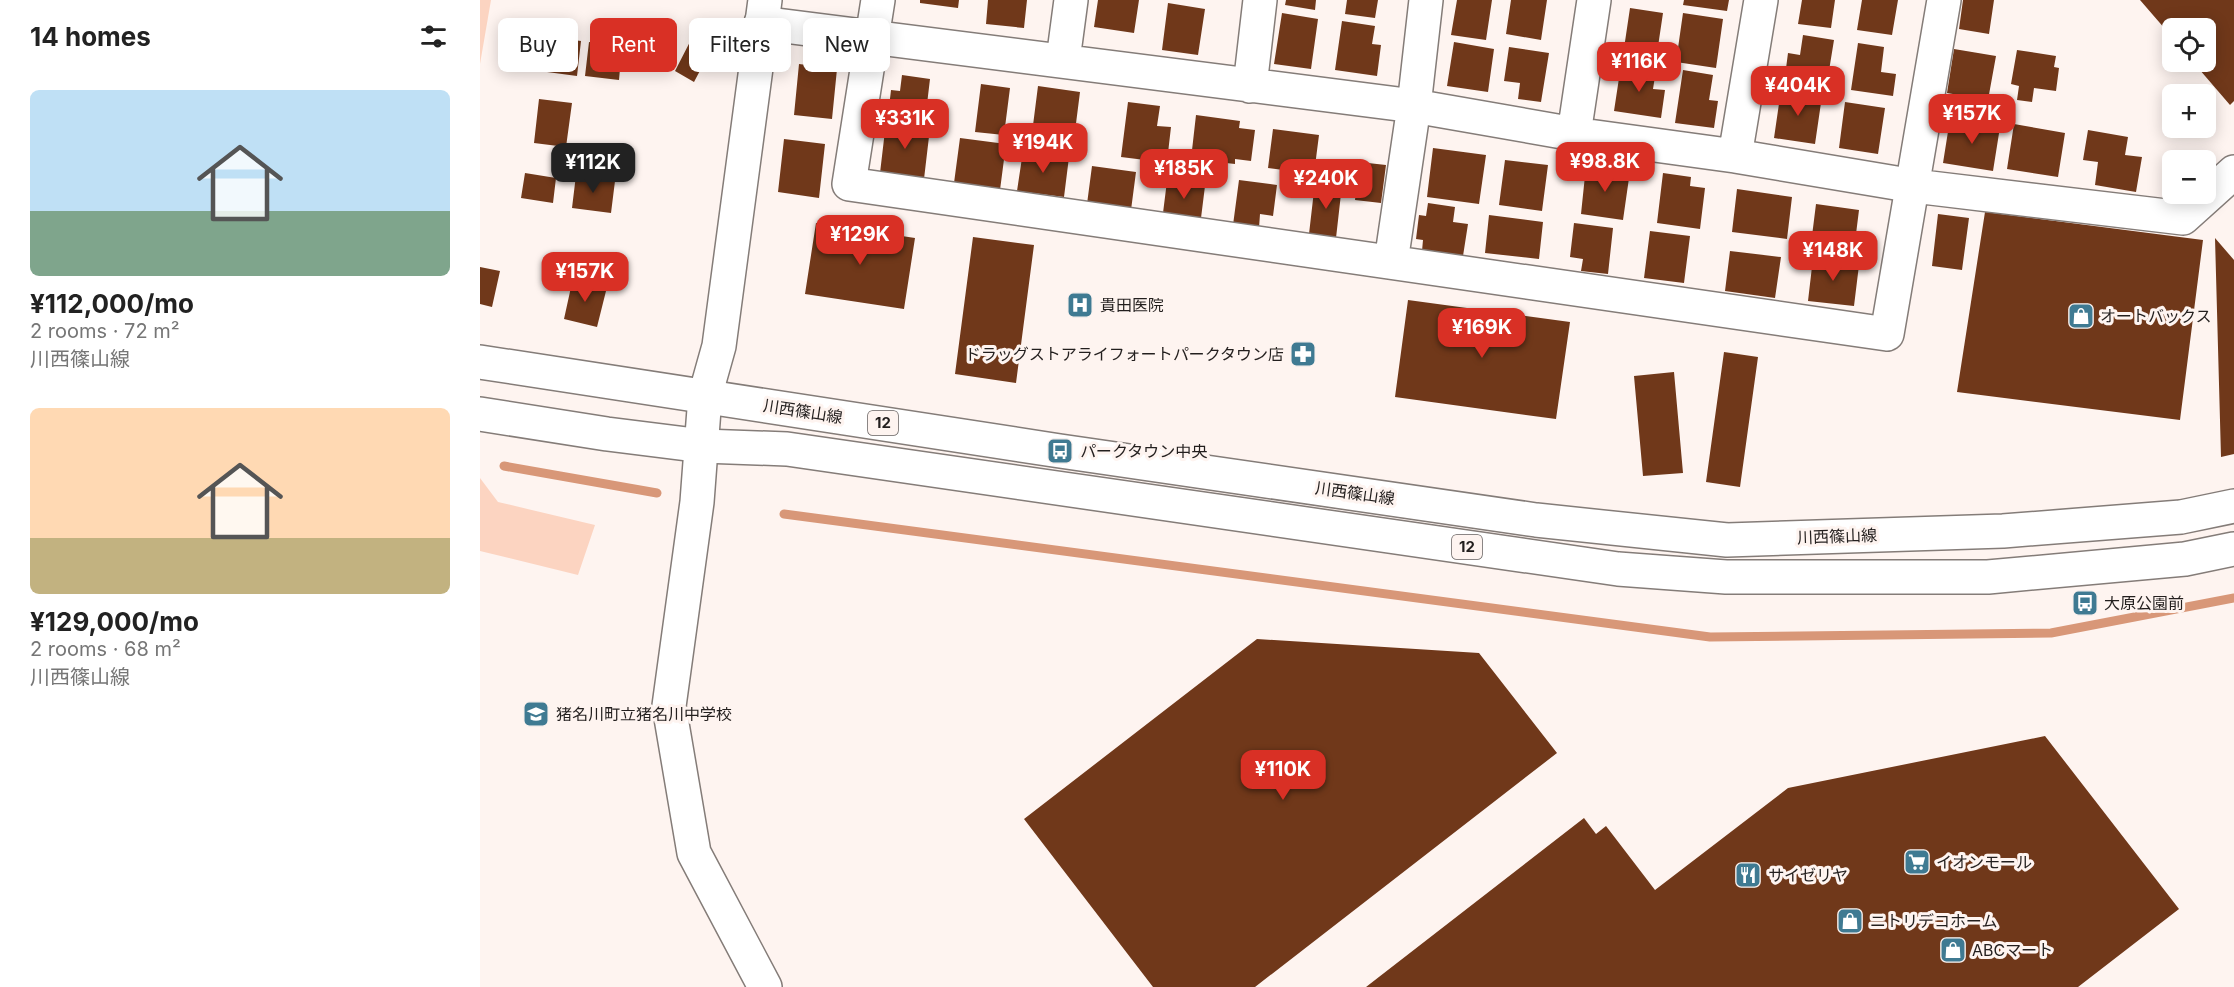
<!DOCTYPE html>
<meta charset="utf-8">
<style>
body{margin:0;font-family:Inter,"Noto Sans JP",sans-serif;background:#f2f2f2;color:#222;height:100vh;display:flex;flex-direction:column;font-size:22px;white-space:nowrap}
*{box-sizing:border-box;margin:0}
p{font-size:20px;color:#767676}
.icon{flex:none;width:33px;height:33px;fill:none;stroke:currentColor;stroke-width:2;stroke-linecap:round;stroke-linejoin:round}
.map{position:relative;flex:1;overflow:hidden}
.panel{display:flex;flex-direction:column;background:#fff;width:480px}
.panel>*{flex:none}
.banner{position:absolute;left:18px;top:18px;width:570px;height:54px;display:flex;gap:12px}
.tools{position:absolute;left:1682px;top:18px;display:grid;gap:12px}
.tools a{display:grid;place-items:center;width:54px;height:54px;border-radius:9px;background:#fff;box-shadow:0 3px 15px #0003;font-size:30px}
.price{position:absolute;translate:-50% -51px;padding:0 14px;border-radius:12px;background:#d93025;color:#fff;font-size:20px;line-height:39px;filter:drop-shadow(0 2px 3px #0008)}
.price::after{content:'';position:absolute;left:50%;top:36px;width:18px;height:14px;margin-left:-9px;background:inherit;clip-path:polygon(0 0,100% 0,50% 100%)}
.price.on{background:#222;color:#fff}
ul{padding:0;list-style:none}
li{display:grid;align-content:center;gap:12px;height:318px;padding:0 30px}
li span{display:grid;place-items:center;height:186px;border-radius:9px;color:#555}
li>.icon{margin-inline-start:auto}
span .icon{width:108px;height:108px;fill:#fffc;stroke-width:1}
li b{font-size:26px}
h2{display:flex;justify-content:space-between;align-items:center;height:72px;padding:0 30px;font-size:26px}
.tag{padding:0 21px;border-radius:9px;background:#fff;box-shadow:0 3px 15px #0003;font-size:21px;line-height:54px}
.tag.on{background:#d93025;color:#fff}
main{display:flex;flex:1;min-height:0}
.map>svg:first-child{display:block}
.green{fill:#fcd4c1}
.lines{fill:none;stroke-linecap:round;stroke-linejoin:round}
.stream{stroke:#d89778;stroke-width:9}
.building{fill:#70381a}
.street-casing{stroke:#847c78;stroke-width:36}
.secondary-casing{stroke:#847c78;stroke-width:36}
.primary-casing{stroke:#847c78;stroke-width:36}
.street{stroke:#fff;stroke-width:33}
.secondary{stroke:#fff;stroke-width:33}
.primary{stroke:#fff;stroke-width:33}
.labels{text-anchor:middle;stroke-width:6;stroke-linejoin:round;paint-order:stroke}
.shield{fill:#fef4f0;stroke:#655f5d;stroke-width:1.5}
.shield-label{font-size:15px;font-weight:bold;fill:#231f1e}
.poi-label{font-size:16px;fill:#231f1e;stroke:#fef4f0;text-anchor:start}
.street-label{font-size:16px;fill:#231f1e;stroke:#fef4f0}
</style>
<main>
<section class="panel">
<h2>14 homes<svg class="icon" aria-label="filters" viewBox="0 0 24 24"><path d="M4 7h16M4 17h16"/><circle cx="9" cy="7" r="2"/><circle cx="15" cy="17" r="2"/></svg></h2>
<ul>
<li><span style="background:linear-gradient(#bfe0f5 65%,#7fa58c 0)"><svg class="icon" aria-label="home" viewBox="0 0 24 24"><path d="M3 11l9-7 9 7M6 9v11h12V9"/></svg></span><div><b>¥112,000/mo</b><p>2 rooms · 72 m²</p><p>川西篠山線</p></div></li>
<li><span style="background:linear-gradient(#ffd9b3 70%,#c2b280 0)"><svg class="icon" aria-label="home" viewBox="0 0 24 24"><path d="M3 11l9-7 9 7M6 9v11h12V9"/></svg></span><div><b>¥129,000/mo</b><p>2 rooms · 68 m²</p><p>川西篠山線</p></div></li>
</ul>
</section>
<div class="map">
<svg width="1754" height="987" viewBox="0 0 1754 987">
<rect width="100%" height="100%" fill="#fef4f0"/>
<path class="green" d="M 0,0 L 11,0 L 0,64 Z
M 0,478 L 18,502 L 115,525 L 98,575 L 0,551 Z"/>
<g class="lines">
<path class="stream" d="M 24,466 L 177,493
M 304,514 L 1230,637 L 1571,633 L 1754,598"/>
</g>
<path class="building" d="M 440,0 L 479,0 L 478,8 L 440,3 Z
M 508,0 L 547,0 L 544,28 L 506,24 Z
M 618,0 L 659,0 L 654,33 L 614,27 Z
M 806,0 L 836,0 L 835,10 L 805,5 Z
M 867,0 L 898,0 L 895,18 L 865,14 Z
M 977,0 L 1012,0 L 1006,40 L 971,35 Z
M 1031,0 L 1067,0 L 1061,40 L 1026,34 Z
M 1204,0 L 1249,0 L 1247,11 L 1203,5 Z
M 1322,0 L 1355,0 L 1351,28 L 1318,24 Z
M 1382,0 L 1418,0 L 1412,35 L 1377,30 Z
M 1483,0 L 1514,0 L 1509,34 L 1479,29 Z
M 1660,0 L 1754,0 L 1754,101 L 1750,105 L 1713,62 L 1725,62 L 1725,28 L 1692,28 L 1692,37 Z
M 688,3 L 725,9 L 718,55 L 682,50 Z
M 1150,8 L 1183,13 L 1176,60 L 1143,55 Z
M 802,13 L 838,19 L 831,69 L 794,64 Z
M 1203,13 L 1243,19 L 1236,68 L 1196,62 Z
M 862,21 L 895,26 L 892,44 L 901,45 L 897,76 L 855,70 Z
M 214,34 L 234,44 L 214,82 L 195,71 Z
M 1323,35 L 1354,40 L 1347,83 L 1305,76 L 1308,53 L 1320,55 Z
M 71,37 L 101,41 L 97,76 L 67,72 Z
M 109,42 L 142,46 L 139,80 L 105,76 Z
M 974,42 L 1014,49 L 1008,92 L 967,86 Z
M 1378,43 L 1404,47 L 1401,72 L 1416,74 L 1413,96 L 1371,90 Z
M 1029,47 L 1069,53 L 1061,102 L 1038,99 L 1040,83 L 1024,81 Z
M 1474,49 L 1516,56 L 1508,100 L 1467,93 Z
M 1537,50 L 1576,56 L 1574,67 L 1579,68 L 1576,91 L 1554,88 L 1552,102 L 1537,100 L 1539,86 L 1531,84 Z
M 319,64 L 357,69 L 352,119 L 314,115 Z
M 1141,65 L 1176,70 L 1173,89 L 1185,90 L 1181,118 L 1134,111 Z
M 1203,70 L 1233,75 L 1229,100 L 1238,101 L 1234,128 L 1195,123 Z
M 422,75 L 450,79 L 445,121 L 408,116 L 411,90 L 420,91 Z
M 501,84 L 530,88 L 524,135 L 495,132 Z
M 558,86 L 600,92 L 593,147 L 551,141 Z
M 1301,90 L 1342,96 L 1335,144 L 1294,138 Z
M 59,99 L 92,103 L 86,147 L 54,143 Z
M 648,102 L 680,106 L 677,126 L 691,127 L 688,153 L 674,152 L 673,161 L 641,157 Z
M 1365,102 L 1405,108 L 1398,154 L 1359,148 Z
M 716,115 L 760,121 L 759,128 L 775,130 L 771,161 L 755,159 L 755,164 L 711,159 Z
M 1470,119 L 1520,127 L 1513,171 L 1463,163 Z
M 406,122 L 450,128 L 444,179 L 400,173 Z
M 1534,124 L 1585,133 L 1578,177 L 1527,169 Z
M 793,129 L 839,135 L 834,174 L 788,168 Z
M 1608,130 L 1648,137 L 1645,155 L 1662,157 L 1656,192 L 1615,185 L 1618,162 L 1603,160 Z
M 480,138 L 526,144 L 520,190 L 474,183 Z
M 304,139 L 345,144 L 339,198 L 298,192 Z
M 953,148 L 1006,155 L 999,204 L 947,197 Z
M 543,151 L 589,157 L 584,197 L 537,191 Z
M 1025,160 L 1068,165 L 1062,211 L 1019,205 Z
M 879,162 L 906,165 L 901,203 L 875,200 Z
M 612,166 L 656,172 L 651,210 L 607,204 Z
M 1106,166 L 1150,171 L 1143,220 L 1101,214 Z
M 45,173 L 76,178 L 73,203 L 41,198 Z
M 1183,173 L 1211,177 L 1210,186 L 1225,188 L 1220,229 L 1177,223 Z
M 96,175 L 135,181 L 131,213 L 92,208 Z
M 759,180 L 797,185 L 793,216 L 780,214 L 779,228 L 753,225 Z
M 687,181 L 725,186 L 721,218 L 683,213 Z
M 835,182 L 862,185 L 856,238 L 829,234 Z
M 1257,189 L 1312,197 L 1307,239 L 1252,232 Z
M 948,203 L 975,207 L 973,222 L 988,224 L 983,256 L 942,251 L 943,240 L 936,239 L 939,215 L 946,216 Z
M 1336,204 L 1379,210 L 1374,250 L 1331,244 Z
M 1505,212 L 1723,240 L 1700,420 L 1477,392 Z
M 1458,214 L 1489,218 L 1482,270 L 1452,266 Z
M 1009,215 L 1063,222 L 1059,259 L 1005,253 Z
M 336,223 L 435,238 L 424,309 L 325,294 Z
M 1094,223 L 1133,228 L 1128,274 L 1101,271 L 1103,259 L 1090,257 Z
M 1170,231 L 1210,236 L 1204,283 L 1164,278 Z
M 493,237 L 554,245 L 536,383 L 475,374 Z
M 1735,238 L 1754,260 L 1754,454 L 1741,457 Z
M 1250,251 L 1301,257 L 1295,298 L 1245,291 Z
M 1333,258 L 1379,265 L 1374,306 L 1328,301 Z
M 0,267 L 20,271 L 12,307 L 0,304 Z
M 93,278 L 127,287 L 117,327 L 84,319 Z
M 928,300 L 1090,322 L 1076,419 L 915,397 Z
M 1244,352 L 1278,357 L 1260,487 L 1226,482 Z
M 1194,372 L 1203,473 L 1163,476 L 1154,376 Z
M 777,639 L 999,653 L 1077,753 L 775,987 L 673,987 L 544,819 Z
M 1565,736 L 1699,909 L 1598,987 L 886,987 L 1104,818 L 1116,834 L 1126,826 L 1175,890 L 1308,788 Z"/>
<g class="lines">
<g class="street-casing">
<path id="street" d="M 398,0 L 369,184 L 1407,334 L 1464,0
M 281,23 L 934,106 L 1094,134 L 1255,156 L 1434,186 L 1703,218 L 1754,172
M 583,60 L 591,0
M 770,86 L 780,0
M 1094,134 L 1114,0
M 1255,156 L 1281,0
M 911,262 L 934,106 L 946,0"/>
</g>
<g class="secondary-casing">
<path id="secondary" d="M 285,987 L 214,853 L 189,706 L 217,502 L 225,396 L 239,346 L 285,0"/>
</g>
<g class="primary-casing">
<path id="primary" d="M 0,362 L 580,451 L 1056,520 L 1247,540 L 1523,531 L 1701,517 L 1754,506
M 0,414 L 127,434 L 223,446 L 307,449 L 1138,569 L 1246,577 L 1508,577 L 1705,559 L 1754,549"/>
</g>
<use href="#street" class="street"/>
<use href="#secondary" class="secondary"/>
<use href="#primary" class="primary"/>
</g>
<defs>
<g id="hospital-square" transform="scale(1.35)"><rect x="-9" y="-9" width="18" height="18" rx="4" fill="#3f7a92" stroke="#fef4f0"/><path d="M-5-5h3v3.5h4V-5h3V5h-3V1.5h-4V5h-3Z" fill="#fff"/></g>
<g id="shop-square" transform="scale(1.35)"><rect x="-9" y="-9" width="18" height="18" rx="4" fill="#3f7a92" stroke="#fef4f0"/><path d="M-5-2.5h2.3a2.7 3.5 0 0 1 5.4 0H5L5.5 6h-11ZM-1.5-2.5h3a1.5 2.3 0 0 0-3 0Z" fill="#fff"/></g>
<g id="pharmacy-square" transform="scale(1.35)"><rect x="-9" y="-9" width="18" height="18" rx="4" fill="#3f7a92" stroke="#fef4f0"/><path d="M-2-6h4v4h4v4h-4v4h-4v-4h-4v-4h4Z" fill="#fff"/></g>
<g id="bus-square" transform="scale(1.35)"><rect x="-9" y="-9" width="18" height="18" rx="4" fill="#3f7a92" stroke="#fef4f0"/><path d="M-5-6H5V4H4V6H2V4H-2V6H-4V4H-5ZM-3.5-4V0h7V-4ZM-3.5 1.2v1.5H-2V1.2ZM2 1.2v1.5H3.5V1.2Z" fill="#fff"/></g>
<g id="school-square" transform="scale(1.35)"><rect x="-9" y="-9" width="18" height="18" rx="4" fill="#3f7a92" stroke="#fef4f0"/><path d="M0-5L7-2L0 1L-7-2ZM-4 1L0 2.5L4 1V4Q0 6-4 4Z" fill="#fff"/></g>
<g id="supermarket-square" transform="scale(1.35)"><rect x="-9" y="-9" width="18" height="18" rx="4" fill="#3f7a92" stroke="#fef4f0"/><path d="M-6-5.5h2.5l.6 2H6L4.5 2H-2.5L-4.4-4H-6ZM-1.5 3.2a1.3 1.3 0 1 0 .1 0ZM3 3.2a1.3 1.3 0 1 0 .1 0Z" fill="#fff"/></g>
<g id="restaurant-square" transform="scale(1.35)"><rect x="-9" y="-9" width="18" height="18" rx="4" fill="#3f7a92" stroke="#fef4f0"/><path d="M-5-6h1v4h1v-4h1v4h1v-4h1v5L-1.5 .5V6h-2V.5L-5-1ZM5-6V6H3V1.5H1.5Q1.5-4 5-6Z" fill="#fff"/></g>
</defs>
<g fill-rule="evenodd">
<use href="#hospital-square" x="600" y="305"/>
<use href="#shop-square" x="1601" y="316"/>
<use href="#pharmacy-square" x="823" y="354"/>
<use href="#bus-square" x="580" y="451"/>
<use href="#bus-square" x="1605" y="603"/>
<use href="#school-square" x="56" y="714"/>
<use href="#supermarket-square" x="1437" y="862"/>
<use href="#restaurant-square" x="1268" y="875"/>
<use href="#shop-square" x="1370" y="921"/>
<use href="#shop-square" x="1473" y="950"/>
</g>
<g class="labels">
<g class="shield">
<rect x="388" y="411" width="30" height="24" rx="4.5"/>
<rect x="972" y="535" width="30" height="24" rx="4.5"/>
</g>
<g class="shield-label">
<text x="403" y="428">12</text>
<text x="987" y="552">12</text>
</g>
<g class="poi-label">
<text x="620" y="311">貴田医院</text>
<text x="1620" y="322">オートバックス</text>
<text x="804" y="360" text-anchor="end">ドラッグストアライフォートパークタウン店</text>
<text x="600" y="457">パークタウン中央</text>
<text x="1624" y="609">大原公園前</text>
<text x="76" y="720">猪名川町立猪名川中学校</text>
<text x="1456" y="868">イオンモール</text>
<text x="1288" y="881">サイゼリヤ</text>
<text x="1390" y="927">ニトリデコホーム</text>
<text x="1492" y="956">ABCマート</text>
</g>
<g class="street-label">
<text transform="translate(323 411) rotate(9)" y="6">川西篠山線</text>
<text transform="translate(875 493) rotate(8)" y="6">川西篠山線</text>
<text transform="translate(1357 536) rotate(-2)" y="6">川西篠山線</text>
</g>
</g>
</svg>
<div class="tools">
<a><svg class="icon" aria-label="locate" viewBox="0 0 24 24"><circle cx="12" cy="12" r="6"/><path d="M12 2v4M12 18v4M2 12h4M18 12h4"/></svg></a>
<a>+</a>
<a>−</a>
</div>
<b class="price" style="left:1159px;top:93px">¥116K</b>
<b class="price" style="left:1318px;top:117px">¥404K</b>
<b class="price" style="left:1492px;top:145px">¥157K</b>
<b class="price" style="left:425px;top:150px">¥331K</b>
<b class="price" style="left:563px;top:174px">¥194K</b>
<b class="price" style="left:1125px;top:193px">¥98.8K</b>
<b class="price on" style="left:113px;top:194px">¥112K</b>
<b class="price" style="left:704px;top:200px">¥185K</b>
<b class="price" style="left:846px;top:210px">¥240K</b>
<b class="price" style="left:380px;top:266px">¥129K</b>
<b class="price" style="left:1353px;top:282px">¥148K</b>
<b class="price" style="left:105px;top:303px">¥157K</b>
<b class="price" style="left:1002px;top:359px">¥169K</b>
<b class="price" style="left:803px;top:801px">¥110K</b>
<div class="banner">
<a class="tag">Buy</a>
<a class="tag on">Rent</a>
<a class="tag">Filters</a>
<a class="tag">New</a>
</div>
</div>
</main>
